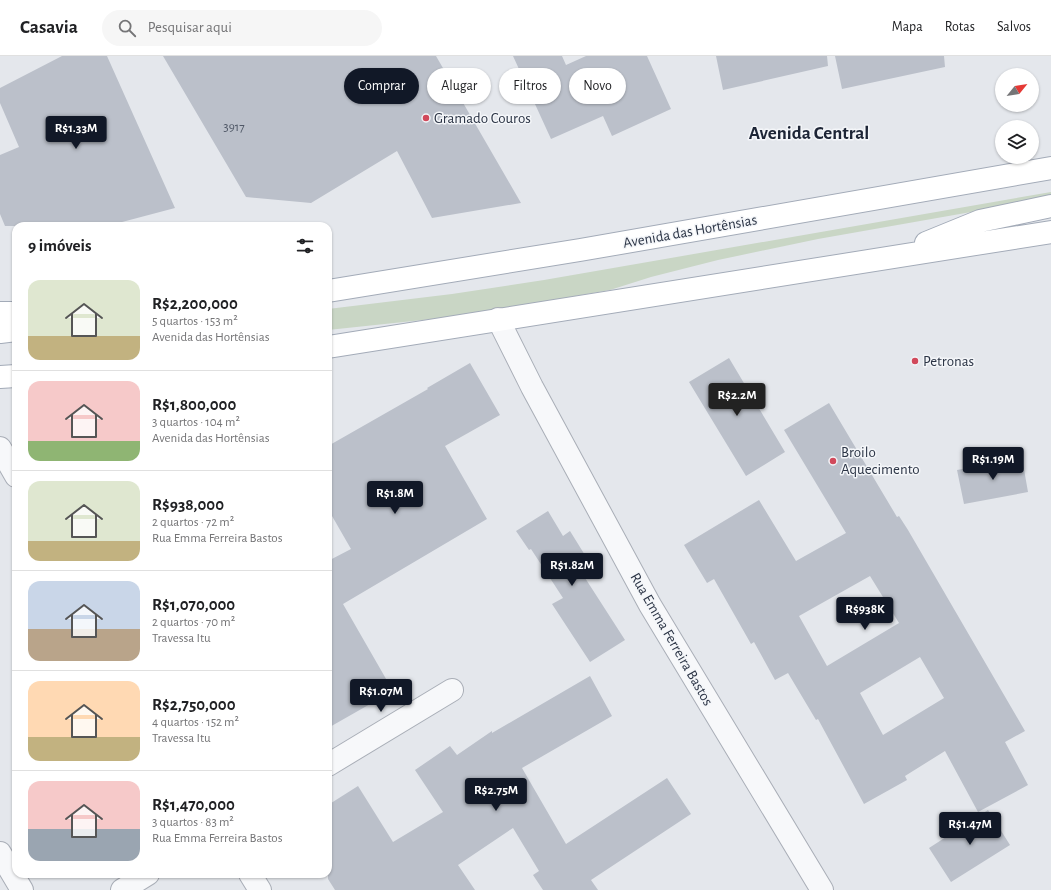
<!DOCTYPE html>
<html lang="pt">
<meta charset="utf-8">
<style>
body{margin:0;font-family:"Alegreya Sans",sans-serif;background:#f6f6f6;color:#202124;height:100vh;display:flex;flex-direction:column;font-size:15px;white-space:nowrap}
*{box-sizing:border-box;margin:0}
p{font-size:13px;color:#757577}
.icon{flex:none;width:22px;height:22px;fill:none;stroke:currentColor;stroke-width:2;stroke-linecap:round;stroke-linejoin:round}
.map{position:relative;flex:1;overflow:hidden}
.side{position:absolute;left:12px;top:166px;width:320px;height:656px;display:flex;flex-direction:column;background:#fff;border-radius:12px;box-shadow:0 1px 3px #0004}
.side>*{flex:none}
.guide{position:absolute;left:344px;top:12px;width:380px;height:36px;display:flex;gap:8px}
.needle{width:26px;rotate:60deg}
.controls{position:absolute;left:995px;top:12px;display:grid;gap:8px}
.controls a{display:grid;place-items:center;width:44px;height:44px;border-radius:50%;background:#fff;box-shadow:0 1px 3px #0004;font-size:20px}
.price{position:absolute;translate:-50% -34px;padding:0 9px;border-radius:4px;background:#111827;color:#fff;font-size:13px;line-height:26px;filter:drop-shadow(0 1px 2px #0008)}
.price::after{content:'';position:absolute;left:50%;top:24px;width:12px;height:9px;margin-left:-6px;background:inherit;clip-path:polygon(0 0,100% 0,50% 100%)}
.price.selected{background:#222;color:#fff}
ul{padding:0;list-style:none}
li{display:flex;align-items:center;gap:12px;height:100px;padding:0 16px}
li+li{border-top:1px solid #e0e0e0}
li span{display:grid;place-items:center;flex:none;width:112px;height:80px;border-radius:12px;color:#555}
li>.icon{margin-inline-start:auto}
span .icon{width:48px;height:48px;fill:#fffc;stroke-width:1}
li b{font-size:17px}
h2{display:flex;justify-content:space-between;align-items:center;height:48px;padding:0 16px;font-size:17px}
.pill{padding:0 14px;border-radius:18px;background:#fff;box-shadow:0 1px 3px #0004;font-size:14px;line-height:36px}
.pill.selected{background:#111827;color:#fff}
header{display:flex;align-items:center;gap:24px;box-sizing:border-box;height:56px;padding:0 20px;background:#fff;border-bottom:1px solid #e0e0e0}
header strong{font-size:19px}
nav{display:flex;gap:22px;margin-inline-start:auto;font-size:14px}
.search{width:280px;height:36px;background:#f6f6f6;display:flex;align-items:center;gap:10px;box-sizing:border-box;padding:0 14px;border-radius:22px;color:#757577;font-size:15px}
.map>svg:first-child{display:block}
.green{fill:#c9d6c5}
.building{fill:#bbc0ca;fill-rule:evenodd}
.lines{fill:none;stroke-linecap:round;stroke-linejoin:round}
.street-casing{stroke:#a9aeb7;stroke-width:24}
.primary-casing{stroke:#a3abb8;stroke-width:24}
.street{stroke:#f7f8fa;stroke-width:22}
.primary{stroke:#fff;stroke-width:22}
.poi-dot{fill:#d1495b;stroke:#f4f6f9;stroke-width:1.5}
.labels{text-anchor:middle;stroke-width:3;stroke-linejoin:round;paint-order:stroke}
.number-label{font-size:13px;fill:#4f5766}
.poi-label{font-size:15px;fill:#2b3445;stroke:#f4f6f9;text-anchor:start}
.street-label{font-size:15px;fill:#2b3445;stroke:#f4f6f9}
.district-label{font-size:19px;font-weight:bold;fill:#1d2536;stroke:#f4f6f9}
</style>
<header>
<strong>Casavia</strong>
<div class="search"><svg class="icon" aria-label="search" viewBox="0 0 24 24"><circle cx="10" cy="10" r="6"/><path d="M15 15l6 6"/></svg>Pesquisar aqui</div>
<nav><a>Mapa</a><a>Rotas</a><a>Salvos</a></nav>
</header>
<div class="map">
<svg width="1051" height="834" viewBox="0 0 1051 834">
<rect width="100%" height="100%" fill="#e4e7ec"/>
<path class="green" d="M 1051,136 L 1051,142 L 818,183 L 718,204 L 651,221 L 610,234 L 501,253 L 432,263 L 328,274 L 328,253 L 452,238 L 544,224 Z"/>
<path class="building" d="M 62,0 L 107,0 L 175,152 L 107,170 L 5,170 L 0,158 L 0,99 L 19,91 L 0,47 L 0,32 Z
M 163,0 L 436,0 L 521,147 L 432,162 L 397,95 L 311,147 L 246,141 Z
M 513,0 L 562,0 L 566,9 L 586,0 L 647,0 L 671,53 L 612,80 L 603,60 L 551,83 Z
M 716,0 L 827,0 L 828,10 L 723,34 Z
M 835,0 L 944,0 L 945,11 L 842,33 Z
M 729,302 L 785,396 L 746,420 L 689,326 Z
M 470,307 L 500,359 L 445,390 L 487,463 L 343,548 L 393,635 L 328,672 L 328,505 L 351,493 L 328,453 L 328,390 L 428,333 L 427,332 Z
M 829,347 L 897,461 L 899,460 L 908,474 L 1025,675 L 1005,686 L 1028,729 L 978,756 L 945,695 L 905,720 L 907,724 L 864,748 L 818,663 L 816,664 L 788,617 L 775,624 L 754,586 L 751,588 L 714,523 L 707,527 L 684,489 L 759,444 L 796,505 L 846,477 L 784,374 ZM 870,520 L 899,567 L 827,610 L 799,560 ZM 920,601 L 944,642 L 883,679 L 860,637 Z
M 1022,402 L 1028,436 L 964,448 L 957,414 Z
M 548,455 L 563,480 L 570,475 L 588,504 L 578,511 L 625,584 L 590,606 L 552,548 L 563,542 L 531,493 L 529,494 L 516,475 Z
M 590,620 L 612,660 L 522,712 L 566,788 L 667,722 L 691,758 L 591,824 L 598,834 L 543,834 L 533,819 L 539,815 L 513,772 L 458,809 L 475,834 L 335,834 L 328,823 L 328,749 L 358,730 L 393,786 L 443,756 L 415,714 L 450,690 L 457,699 L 492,675 L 492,677 Z
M 988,754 L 1010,789 L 951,826 L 929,792 Z"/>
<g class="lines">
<g class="street-casing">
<path id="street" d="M 498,263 L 532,331 L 650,549 L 822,834
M 0,392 L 16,420
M 328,709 L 452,634
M 0,797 L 22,834
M 250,818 L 260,834
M 122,834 L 148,818"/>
</g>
<g class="primary-casing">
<path id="primary" d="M 926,187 L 980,165 L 1051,150
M 328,235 L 580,194 L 1051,112
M 0,257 L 16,257
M 0,276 L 16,274
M 328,291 L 1051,176
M 0,321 L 16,320"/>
</g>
<use href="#street" class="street"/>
<use href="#primary" class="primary"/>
</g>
<g class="poi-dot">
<circle cx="426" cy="62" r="4"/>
<circle cx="915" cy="305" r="4"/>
<circle cx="833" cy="405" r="4"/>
</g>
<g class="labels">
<g class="number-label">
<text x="234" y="75">3917</text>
</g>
<g class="poi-label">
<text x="434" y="67">Gramado Couros</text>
<text x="923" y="310">Petronas</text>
<text x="841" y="401">Broilo<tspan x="841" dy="17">Aquecimento</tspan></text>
</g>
<g class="street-label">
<text transform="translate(690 175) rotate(-10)" y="5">Avenida das Hortênsias</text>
<text transform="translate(672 583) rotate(60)" y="5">Rua Emma Ferreira Bastos</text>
</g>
<g class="district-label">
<text x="809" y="83">Avenida Central</text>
</g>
</g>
</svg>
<div class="controls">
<a><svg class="needle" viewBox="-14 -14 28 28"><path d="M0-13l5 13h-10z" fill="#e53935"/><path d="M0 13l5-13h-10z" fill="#757577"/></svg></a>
<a><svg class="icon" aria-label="layers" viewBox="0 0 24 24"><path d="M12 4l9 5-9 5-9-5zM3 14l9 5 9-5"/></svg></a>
</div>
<b class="price" style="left:76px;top:94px">R$1.33M</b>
<b class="price selected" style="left:737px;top:361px">R$2.2M</b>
<b class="price" style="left:993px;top:425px">R$1.19M</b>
<b class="price" style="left:395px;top:459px">R$1.8M</b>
<b class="price" style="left:572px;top:531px">R$1.82M</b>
<b class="price" style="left:865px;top:575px">R$938K</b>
<b class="price" style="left:381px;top:657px">R$1.07M</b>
<b class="price" style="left:496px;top:756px">R$2.75M</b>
<b class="price" style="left:970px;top:790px">R$1.47M</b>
<div class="guide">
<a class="pill selected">Comprar</a>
<a class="pill">Alugar</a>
<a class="pill">Filtros</a>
<a class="pill">Novo</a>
</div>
<section class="side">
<h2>9 imóveis<svg class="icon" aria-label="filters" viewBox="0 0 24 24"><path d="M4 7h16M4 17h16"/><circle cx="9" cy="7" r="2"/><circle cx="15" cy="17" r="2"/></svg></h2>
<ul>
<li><span style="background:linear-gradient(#dfe7d0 70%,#c2b280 0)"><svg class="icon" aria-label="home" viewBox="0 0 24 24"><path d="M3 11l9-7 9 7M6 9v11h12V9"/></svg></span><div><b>R$2,200,000</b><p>5 quartos · 153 m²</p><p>Avenida das Hortênsias</p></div></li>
<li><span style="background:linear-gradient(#f6c9c9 75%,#8fb573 0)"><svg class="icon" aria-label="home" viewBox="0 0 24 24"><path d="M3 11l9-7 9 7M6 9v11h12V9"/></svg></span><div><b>R$1,800,000</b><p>3 quartos · 104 m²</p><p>Avenida das Hortênsias</p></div></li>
<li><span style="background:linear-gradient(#dfe7d0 75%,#c2b280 0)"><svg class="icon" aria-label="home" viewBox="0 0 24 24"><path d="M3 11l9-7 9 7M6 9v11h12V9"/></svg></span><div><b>R$938,000</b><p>2 quartos · 72 m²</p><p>Rua Emma Ferreira Bastos</p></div></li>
<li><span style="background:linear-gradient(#c9d6e8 60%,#b9a48a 0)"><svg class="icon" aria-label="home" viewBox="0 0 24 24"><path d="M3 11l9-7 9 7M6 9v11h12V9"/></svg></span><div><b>R$1,070,000</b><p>2 quartos · 70 m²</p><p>Travessa Itu</p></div></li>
<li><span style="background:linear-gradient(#ffd9b3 70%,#c2b280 0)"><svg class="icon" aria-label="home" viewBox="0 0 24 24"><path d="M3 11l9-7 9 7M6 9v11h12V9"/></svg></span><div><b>R$2,750,000</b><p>4 quartos · 152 m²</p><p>Travessa Itu</p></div></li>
<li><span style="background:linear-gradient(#f6c9c9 60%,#9aa5b1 0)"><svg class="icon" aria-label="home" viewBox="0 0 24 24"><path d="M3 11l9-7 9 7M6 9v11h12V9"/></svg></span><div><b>R$1,470,000</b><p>3 quartos · 83 m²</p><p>Rua Emma Ferreira Bastos</p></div></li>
</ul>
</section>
</div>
